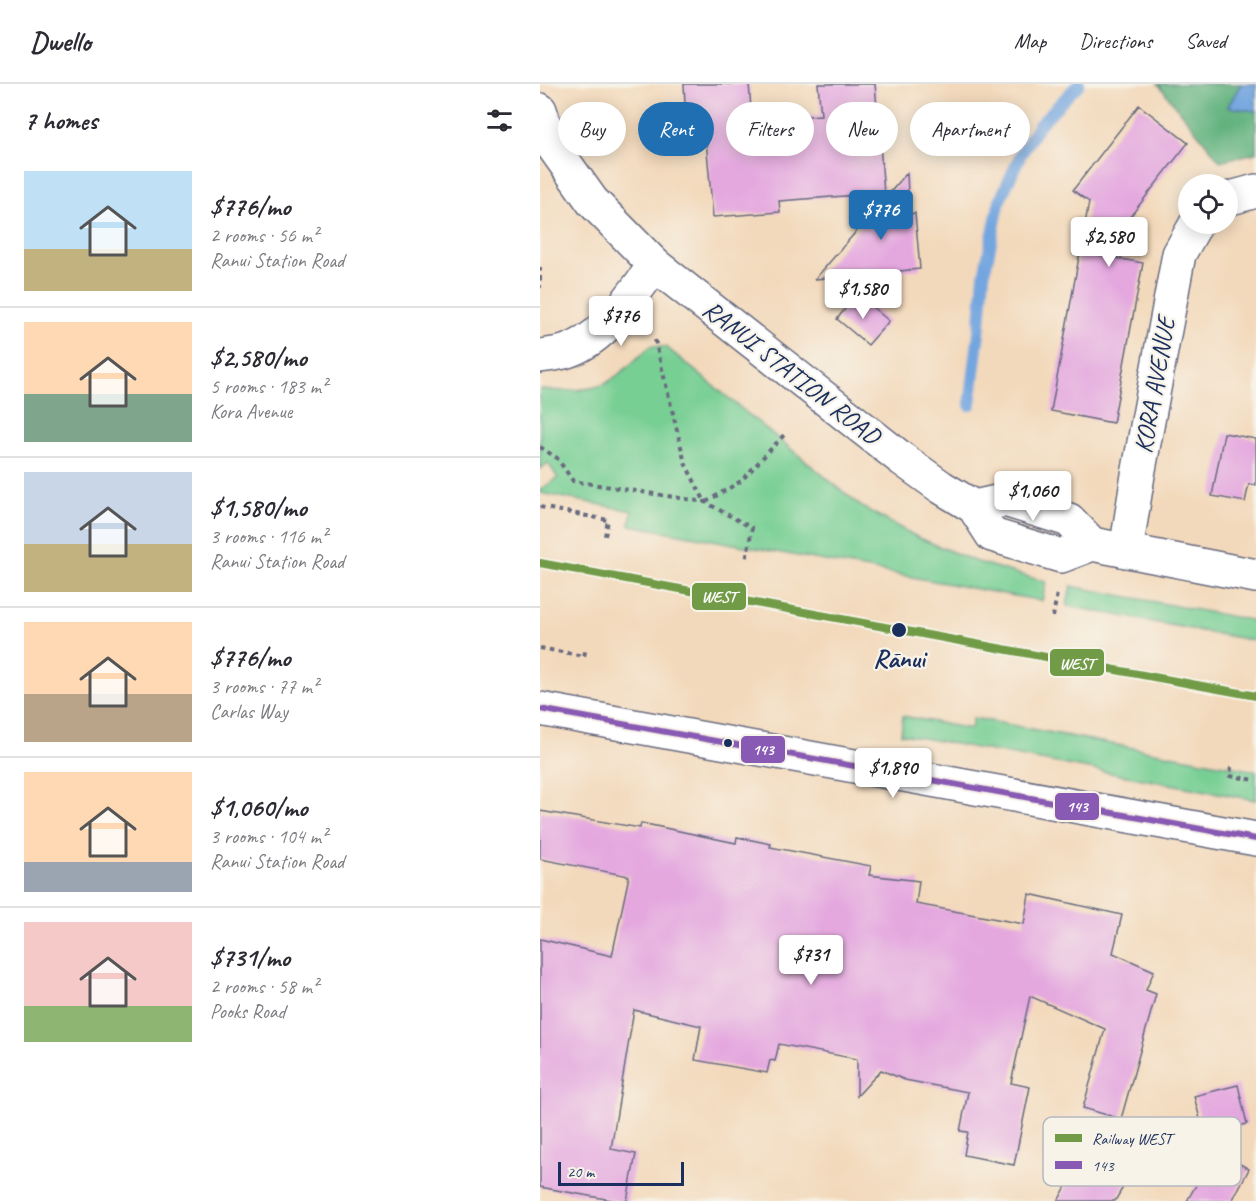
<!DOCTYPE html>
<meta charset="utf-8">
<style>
body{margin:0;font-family:Caveat,sans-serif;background:#f7f7f7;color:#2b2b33;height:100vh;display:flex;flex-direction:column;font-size:22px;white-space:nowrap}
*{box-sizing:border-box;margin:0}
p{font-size:20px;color:#7c7c81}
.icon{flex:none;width:33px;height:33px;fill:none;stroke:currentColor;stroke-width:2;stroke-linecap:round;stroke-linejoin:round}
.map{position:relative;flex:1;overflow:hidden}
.side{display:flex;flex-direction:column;background:#fff;width:540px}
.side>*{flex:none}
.guide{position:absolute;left:18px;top:18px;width:570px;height:54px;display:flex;gap:12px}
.controls{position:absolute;left:638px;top:90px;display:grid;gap:12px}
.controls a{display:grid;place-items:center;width:60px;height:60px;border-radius:50%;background:#fff;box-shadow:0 3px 15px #0003;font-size:30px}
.scale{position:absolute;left:18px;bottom:15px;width:126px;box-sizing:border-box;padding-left:6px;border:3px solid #1b2f5e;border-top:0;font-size:16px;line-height:21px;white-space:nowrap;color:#1b2f5e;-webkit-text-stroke:4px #f7f3e8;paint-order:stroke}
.price{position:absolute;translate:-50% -51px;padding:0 14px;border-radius:6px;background:#fff;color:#222;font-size:20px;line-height:39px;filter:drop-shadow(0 2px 3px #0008)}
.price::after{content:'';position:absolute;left:50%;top:36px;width:18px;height:14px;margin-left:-9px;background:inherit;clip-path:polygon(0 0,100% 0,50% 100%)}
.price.active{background:#1f6fb2;color:#fff}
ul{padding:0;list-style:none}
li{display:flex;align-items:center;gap:18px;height:150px;padding:0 24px}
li+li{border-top:2px solid #e1e1e2}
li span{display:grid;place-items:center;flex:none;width:168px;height:120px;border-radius:0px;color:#555}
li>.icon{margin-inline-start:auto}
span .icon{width:72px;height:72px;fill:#fffc;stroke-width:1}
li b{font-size:26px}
h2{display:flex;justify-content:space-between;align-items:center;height:72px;padding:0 24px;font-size:26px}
.pill{padding:0 21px;border-radius:27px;background:#fff;box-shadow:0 3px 15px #0003;font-size:21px;line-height:54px}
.pill.active{background:#1f6fb2;color:#fff}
header{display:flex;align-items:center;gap:36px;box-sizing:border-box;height:84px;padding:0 30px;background:#fff;border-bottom:2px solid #e1e1e2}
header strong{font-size:28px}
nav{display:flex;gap:33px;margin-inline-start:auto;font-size:21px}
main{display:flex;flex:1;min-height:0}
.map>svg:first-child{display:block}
.green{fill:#78cf94;stroke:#4a7f79;stroke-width:1.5}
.forest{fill:#62b27e;stroke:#3e706e;stroke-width:1.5}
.water{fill:#73a6df;stroke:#476a9e;stroke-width:1.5}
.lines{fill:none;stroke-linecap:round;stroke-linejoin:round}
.stream{stroke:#73a6df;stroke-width:12}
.building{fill:#e4a8df}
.street-casing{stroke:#676a7f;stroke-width:36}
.secondary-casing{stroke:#676a7f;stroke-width:36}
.path{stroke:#676a7f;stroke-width:4;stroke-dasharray:4.5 4.5;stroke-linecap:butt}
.street{stroke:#fff;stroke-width:33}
.secondary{stroke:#fff;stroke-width:33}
.bus-1-casing{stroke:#f7f3e8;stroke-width:10}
.bus-1{stroke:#885ab3;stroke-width:6}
.rail-1-casing{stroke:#f7f3e8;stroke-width:12}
.rail-1{stroke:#729b47;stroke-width:8}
.stop-dot{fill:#1b2f5e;stroke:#f7f3e8;stroke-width:2}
.labels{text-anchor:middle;stroke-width:4.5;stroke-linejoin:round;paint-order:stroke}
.street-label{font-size:26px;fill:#1b2f5e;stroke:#f7f3e8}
.stop-label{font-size:26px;font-weight:bold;fill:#1b2f5e;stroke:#f7f3e8}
.key{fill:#f7f3e8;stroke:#b5b8bf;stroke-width:1.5}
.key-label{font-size:16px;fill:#1b2f5e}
.line-badge{stroke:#f7f3e8;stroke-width:2}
.badge-label{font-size:16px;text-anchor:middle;font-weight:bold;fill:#fff}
</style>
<header>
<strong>Dwello</strong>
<nav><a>Map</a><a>Directions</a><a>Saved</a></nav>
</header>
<main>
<section class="side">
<h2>7 homes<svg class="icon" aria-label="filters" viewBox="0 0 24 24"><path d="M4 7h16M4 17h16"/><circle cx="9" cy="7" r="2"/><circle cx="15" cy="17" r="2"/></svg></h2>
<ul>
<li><span style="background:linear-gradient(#bfe0f5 65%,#c2b280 0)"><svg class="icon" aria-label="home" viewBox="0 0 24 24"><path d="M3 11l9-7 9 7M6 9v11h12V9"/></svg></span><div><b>$776/mo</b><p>2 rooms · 56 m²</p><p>Ranui Station Road</p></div></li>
<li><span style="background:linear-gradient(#ffd9b3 60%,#7fa58c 0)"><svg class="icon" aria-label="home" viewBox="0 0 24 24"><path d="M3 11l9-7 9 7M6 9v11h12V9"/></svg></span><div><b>$2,580/mo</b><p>5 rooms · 183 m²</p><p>Kora Avenue</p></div></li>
<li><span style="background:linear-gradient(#c9d6e8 60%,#c2b280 0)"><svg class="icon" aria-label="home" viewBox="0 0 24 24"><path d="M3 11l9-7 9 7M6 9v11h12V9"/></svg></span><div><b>$1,580/mo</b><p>3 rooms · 116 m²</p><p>Ranui Station Road</p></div></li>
<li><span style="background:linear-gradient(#ffd9b3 60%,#b9a48a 0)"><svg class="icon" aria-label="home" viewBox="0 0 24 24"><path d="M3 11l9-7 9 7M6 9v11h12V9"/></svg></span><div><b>$776/mo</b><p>3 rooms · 77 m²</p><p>Carlas Way</p></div></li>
<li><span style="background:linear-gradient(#ffd9b3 75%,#9aa5b1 0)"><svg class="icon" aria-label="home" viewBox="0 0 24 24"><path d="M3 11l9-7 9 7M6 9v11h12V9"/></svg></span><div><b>$1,060/mo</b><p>3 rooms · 104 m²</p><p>Ranui Station Road</p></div></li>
<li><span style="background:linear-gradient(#f6c9c9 70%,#8fb573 0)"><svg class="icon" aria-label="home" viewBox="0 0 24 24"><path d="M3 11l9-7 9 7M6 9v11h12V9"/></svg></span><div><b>$731/mo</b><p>2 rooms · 58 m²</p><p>Pooks Road</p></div></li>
</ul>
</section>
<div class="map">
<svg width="716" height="1117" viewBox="0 0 716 1117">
<rect width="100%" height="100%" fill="#f7f3e8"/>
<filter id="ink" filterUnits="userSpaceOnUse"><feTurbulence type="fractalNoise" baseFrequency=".0167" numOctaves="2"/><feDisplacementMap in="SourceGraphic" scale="12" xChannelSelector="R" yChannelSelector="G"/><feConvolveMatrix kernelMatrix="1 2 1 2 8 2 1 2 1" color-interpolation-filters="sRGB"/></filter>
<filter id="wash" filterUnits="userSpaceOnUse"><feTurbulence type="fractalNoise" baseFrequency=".008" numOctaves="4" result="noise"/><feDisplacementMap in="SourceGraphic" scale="24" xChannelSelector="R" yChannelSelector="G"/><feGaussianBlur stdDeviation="1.35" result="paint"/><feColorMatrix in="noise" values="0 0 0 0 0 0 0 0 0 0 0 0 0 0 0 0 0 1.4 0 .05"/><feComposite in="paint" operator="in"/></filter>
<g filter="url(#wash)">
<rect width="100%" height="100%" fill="#f3d9bb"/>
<path class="green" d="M 111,262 L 126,263 L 322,423 L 377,453 L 434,477 L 506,498 L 502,517 L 90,441 L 92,427 L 0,409 L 0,406 L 18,394 L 8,379 L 0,385 L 0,305 C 17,308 45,307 62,301 C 76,296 99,272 111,262 Z
M 531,502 L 716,537 L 716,557 L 527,522 Z
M 363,632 L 431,645 L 433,634 L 716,687 L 716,716 L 361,650 Z"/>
<path class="forest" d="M 618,0 L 701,0 L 688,23 L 716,27 L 716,69 L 680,77 Z"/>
<path class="water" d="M 701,0 L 716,0 L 716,27 L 688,23 Z"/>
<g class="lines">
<path class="stream" d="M 430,321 L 440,240 L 444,191 L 460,116 L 481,70 L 499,41 L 539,0"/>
</g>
<g id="blocks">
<path class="building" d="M 144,0 L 209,0 L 212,36 L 281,31 L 278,0 L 335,0 L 344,109 L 239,117 L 240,128 L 173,133 L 166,56 L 147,58 Z
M 599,21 L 648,59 L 560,171 L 603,179 L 573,339 L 511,327 L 549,118 L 533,106 Z
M 367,89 L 369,130 L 375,129 L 380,185 L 275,195 Z
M 317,210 L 349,237 L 328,261 L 297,235 Z
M 684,349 L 716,355 L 716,401 L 709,400 L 705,418 L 672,412 Z
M 0,727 L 100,744 L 101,739 L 196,759 L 197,753 L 231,760 L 230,763 L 331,782 L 329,791 L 379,797 L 376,820 L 484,840 L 489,810 L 582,831 L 573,869 L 614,887 L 606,906 L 616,910 L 581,1035 L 543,1024 L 565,945 L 490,912 L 471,999 L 490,1003 L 474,1081 L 424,1071 L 428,1048 L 420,1047 L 428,1008 L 365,996 L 341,986 L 317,1012 L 317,975 L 239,960 L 235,977 L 230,976 L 227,989 L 155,976 L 161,942 L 94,926 L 71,1065 L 96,1070 L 87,1117 L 77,1117 L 0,1103 L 0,855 L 72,872 L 89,792 L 0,775 Z
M 698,1001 L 707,1040 L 664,1050 L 654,1012 Z
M 549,1061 L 593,1086 L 575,1117 L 518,1117 Z
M 676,1066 L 709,1085 L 692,1117 L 647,1117 Z"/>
</g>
</g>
<g filter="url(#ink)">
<use href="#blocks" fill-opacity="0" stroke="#676a7f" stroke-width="1.5"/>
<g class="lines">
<g class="street-casing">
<path id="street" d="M 687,115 L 716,107
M 0,272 C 8,271 16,270 24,268 C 65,256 90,213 115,181
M 586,467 L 598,391 L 639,170 L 656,140
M 0,625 L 716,755"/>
</g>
<g class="secondary-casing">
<path id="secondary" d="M 0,26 L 10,58 L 52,117 L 115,181 L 362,375 L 401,403 L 434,423 L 452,451 L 521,472 L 552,460
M 434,423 L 465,416 L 529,436 L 552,460 L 716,492"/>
</g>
<path class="path" d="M 0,183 L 0,204
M 115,256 L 145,379 L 165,418
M 0,363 L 17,374 L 33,397 L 165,418 L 212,444 L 206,477
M 166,418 L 201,397 L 244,351
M 0,423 L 68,436 L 65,452
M 513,533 L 517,509
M 0,564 L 44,572 L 46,564
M 691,683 L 690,692 L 716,696"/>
<use href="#street" class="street"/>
<use href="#secondary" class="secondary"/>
<g class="bus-1-casing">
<path id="bus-1" d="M 0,625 L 716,755"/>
</g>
<use href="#bus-1" class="bus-1"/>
<g class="rail-1-casing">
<path id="rail-1" d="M 0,479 L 716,612"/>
</g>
<use href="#rail-1" class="rail-1"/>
</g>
</g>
<g class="stop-dot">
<circle cx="359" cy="546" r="8"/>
<circle cx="188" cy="659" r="5"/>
</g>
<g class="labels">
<g class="street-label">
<text transform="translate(252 288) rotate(38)" y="9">RANUI STATION ROAD</text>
<text transform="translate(614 301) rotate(-80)" y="9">KORA AVENUE</text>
</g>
<g class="stop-label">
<text x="359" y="583">Rānui</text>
</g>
</g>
<rect x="503" y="1033" width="198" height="69" rx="9" class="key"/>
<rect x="515" y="1050" width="27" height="8" fill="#729b47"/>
<rect x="515" y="1077" width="27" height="8" fill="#885ab3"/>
<g class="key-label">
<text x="552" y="1060">Railway WEST</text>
<text x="552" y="1087">143</text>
</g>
<g class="line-badge">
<rect x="151" y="498" width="56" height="29" rx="6" fill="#729b47"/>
<rect x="509" y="564" width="56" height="29" rx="6" fill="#729b47"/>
<rect x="200" y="651" width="46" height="29" rx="6" fill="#885ab3"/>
<rect x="514" y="708" width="46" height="29" rx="6" fill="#885ab3"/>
</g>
<g class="badge-label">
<text x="179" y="518">WEST</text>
<text x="537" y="585">WEST</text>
<text x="223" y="671">143</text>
<text x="537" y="728">143</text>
</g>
</svg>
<div class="controls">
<a><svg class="icon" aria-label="locate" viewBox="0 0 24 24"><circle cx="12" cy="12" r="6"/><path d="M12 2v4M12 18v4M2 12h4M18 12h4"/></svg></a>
</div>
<div class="scale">20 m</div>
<b class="price active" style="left:341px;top:157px">$776</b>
<b class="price" style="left:569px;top:184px">$2,580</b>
<b class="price" style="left:323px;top:236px">$1,580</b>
<b class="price" style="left:81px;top:263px">$776</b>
<b class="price" style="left:493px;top:438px">$1,060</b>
<b class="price" style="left:353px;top:715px">$1,890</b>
<b class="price" style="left:271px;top:902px">$731</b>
<div class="guide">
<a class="pill">Buy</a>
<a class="pill active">Rent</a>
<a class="pill">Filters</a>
<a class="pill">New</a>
<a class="pill">Apartment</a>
</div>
</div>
</main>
